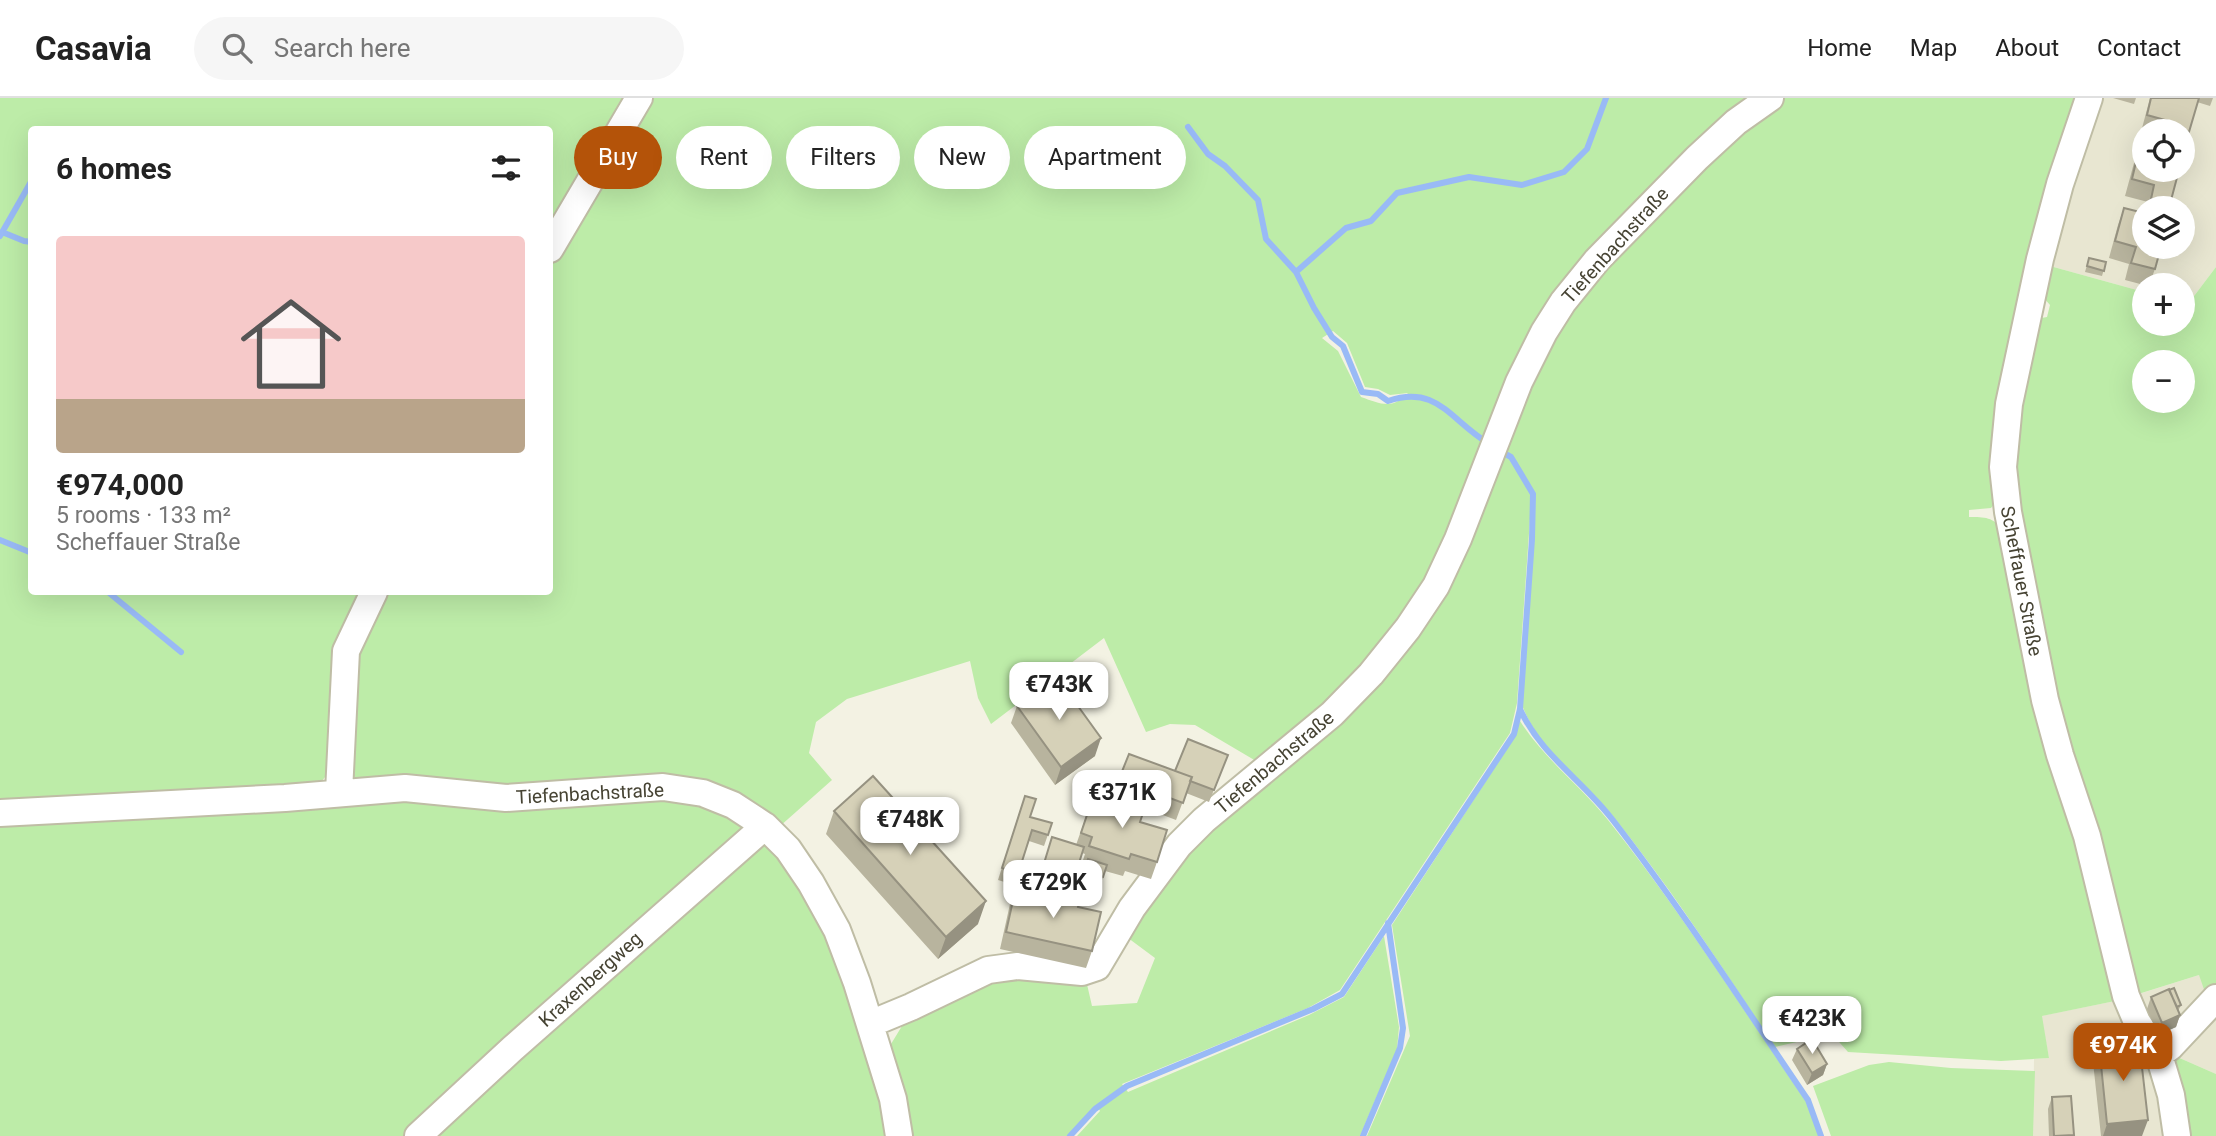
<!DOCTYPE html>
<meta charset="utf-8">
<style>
body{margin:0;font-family:Roboto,sans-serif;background:#f6f6f6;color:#222;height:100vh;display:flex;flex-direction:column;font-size:26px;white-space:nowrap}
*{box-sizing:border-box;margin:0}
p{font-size:23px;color:#767676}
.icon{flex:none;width:38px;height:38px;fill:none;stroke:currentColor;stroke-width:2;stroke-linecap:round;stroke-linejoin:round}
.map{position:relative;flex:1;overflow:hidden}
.sheet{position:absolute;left:28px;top:28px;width:525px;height:469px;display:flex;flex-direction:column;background:#fff;border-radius:7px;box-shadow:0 7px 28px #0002}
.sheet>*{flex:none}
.hud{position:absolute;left:574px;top:28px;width:665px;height:63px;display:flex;gap:14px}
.controls{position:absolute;left:2132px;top:21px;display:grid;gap:14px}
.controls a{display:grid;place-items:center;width:63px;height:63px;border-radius:50%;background:#fff;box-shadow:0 7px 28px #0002;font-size:35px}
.price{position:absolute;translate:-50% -60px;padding:0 16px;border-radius:14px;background:#fff;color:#222;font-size:23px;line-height:46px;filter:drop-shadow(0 2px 4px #0008)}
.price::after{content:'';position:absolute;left:50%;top:42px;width:21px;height:16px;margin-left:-10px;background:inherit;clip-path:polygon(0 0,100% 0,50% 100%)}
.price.selected{background:#b45309;color:#fff}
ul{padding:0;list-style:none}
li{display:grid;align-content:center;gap:14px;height:371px;padding:0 28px}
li+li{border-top:2px solid #e0e0e0}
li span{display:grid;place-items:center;height:217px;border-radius:7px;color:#555}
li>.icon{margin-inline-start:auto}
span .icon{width:126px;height:126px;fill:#fffc;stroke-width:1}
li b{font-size:30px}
h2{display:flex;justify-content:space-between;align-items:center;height:84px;padding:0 28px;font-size:30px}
.chip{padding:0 24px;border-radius:32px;background:#fff;box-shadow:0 7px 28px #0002;font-size:24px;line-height:63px}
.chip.selected{background:#b45309;color:#fff}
header{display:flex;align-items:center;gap:42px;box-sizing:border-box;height:98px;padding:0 35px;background:#fff;border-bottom:2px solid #e0e0e0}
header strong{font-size:33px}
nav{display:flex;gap:38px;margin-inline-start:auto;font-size:24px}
.search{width:490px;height:63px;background:#f6f6f6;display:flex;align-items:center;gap:18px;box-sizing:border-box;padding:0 24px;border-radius:38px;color:#767676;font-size:26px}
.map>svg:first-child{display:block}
.residential{fill:#e8e6d1;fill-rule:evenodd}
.green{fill:#bdeca8;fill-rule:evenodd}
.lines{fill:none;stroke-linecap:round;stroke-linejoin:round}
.stream{stroke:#99baf6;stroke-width:6}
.minor-casing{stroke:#bfbda5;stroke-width:30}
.minor{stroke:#fff;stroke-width:26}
.wall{fill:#b8b49e}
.shaded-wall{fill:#969281}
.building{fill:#d6d1b8;stroke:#969281;stroke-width:2}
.labels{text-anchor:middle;stroke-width:6;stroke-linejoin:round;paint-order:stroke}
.street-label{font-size:19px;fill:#464333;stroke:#fff}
</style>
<header>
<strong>Casavia</strong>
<div class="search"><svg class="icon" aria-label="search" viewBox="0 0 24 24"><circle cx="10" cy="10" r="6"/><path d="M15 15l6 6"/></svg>Search here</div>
<nav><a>Home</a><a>Map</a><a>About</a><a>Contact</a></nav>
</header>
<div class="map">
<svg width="2216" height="1038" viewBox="0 0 2216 1038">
<rect width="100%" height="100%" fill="#f3f2e3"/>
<path class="residential" d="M 2097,0 L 2216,0 L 2216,169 L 2188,206 L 2182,204 L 2182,187 L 2144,187 L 2144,194 L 2050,168 ZM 2144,33 L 2182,33 L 2182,72 L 2144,72 ZM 2144,110 L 2182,110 L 2182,149 L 2144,149 Z
M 2199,877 L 2216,892 L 2216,976 L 2175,958 L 2186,1038 L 2033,1038 L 2034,961 L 2049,960 L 2041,918 L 2120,902 Z"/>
<path class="green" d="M 0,0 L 1760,0 L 1597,155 L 1455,435 L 1369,569 L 1256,663 L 1195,627 L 1170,626 L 1146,634 L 1104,540 L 991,626 L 978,600 L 970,563 L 847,601 L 816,624 L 809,655 L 832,682 L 779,729 L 721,692 L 523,694 L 368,684 L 351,679 L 338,663 L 317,689 L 0,707 ZM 32,32 L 550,32 L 550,494 L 32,494 ZM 1333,233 L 1347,245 L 1365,289 L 1378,291 L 1390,297 L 1408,295 C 1392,312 1381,306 1361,299 L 1338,253 L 1322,240 Z
M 1779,0 L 2081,0 L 1998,401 L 1991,410 L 1969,412 L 1969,419 C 1985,419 1993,419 2003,432 L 2120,902 L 2042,918 L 2049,960 L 2001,963 L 1848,954 L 1832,936 L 1775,949 C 1723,871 1672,791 1612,717 C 1582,680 1539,653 1522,607 L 1535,424 L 1530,421 L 1517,605 L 1510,635 L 1340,892 L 1308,910 L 1122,986 L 1128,994 L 1309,917 L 1344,899 L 1384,838 L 1399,929 L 1397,951 L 1360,1038 L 1077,1038 L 1100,1013 L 1097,1007 L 1067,1038 L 908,1038 L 889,964 L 891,946 L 902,928 L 990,880 L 1086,882 L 1092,908 L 1137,905 L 1155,860 L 1124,837 L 1191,746 L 1414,533 L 1529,276 L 1606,160 Z
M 2050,168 L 2144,194 L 2144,226 L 2182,226 L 2182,204 L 2188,206 L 2216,169 L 2216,892 L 2207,900 L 2199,877 L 2132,898 L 2060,633 L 2012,394 L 2011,344 L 2036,221 L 2047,219 L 2050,207 L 2042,198 ZM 2144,264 L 2182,264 L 2182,303 L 2144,303 Z
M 1520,623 C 1545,662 1580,687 1608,722 C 1680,812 1742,910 1807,1005 L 1819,1038 L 1367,1038 L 1410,938 L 1392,827 L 1514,640 Z
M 677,697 L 749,726 L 409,1038 L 0,1038 L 0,722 L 398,699 Z
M 759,744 L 769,745 L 783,755 L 844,867 L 895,1038 L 423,1038 Z
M 2175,958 L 2216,976 L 2216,1038 L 2186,1038 L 2170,960 Z
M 1889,964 L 1951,970 L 2035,973 L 2033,1038 L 1831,1038 L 1813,988 L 1869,967 Z"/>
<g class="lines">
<path class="stream" d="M 1188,29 L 1208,56 L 1225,68 L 1258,102 L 1266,141 L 1296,174 L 1314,210 L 1332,239 L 1343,248 L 1362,294 L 1378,296 L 1388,303 C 1437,286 1450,322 1488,345
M 2,134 L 24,143 L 32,144
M 0,138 L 32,82
M 1296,174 L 1346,130 L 1371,123 L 1397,95 L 1469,79 L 1522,87 L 1564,74 L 1587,51 L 1606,0
M 0,442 L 32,455
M 108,494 L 181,554
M 1520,611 C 1540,656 1582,682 1612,721 C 1682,811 1744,908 1808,1002 L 1821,1038
M 1070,1038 L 1095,1011 L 1127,988 L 1313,911 L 1342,896 L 1514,636 L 1520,611 L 1532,441 L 1533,396 L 1511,359 L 1500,353
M 1363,1038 L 1400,950 L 1403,930 L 1388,825"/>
<g class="minor-casing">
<path id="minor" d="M 2089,0 L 2060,86 L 2040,161 L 2009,306 L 2003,369 L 2008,414 L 2045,602 L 2060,657 L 2087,738 L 2126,898 L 2137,924 L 2159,957 L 2171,997 L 2177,1038
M 550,151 L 639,0
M 339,694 L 346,553 L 374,494
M 0,715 L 285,700 L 405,690 L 506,700 L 663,689 L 703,695 L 733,707 L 765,728 L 788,751 L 811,785 L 837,832 L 857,885 L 893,1001 L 899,1038
M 870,926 L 911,909 L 988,872 L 1018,868 L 1082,874 L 1097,869 L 1132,810 L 1179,747 L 1204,722 L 1332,616 L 1371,576 L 1408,530 L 1436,488 L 1458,441 L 1519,284 L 1544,234 L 1563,204 L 1597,162 L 1697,60 L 1736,24 L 1770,0
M 2159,957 L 2170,949 L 2216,900
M 418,1038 L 512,951 L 765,728"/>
</g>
<use href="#minor" class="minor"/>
</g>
<path class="wall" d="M 2113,0 L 2136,0 L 2134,6 Z
M 2150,0 L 2213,0 L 2210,8 L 2197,4 L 2183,55 L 2182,60 L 2182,33 L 2144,33 L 2144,35 L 2141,34 Z
M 2140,47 L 2179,72 L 2168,110 L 2146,110 L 2148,104 L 2125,98 L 2134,65 Z
M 2124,110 L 2155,171 L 2149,187 L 2144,187 L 2125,182 L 2129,166 L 2109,160 L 2118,127 Z
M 2089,160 L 2106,164 L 2102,178 L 2085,174 Z
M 1017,608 L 1095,658 L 1055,687 L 1011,625 Z
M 1129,656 L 1175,673 L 1228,657 L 1209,704 L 1186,695 L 1176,722 L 1113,698 Z
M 1094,696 L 1140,724 L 1157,764 L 1151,781 L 1125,773 L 1123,778 L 1105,773 L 1101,785 L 1082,779 L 1086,766 L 1082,765 L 1085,756 L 1082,755 L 1070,793 L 1038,783 L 1052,739 L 1076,747 Z
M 1021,709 L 1030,719 L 1052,725 L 1044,748 L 1029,743 L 1014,787 L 998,782 Z
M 834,713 L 978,826 L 938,861 L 826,736 Z
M 1016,789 L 1092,853 L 1086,870 L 1000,851 L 1010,806 Z
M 2151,899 L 2181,907 L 2178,913 L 2180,917 L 2176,929 L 2158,937 L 2147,911 Z
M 2099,947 L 2142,1038 L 2101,1038 L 2093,964 Z
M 1797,951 L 1827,966 L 1823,977 L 1807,987 L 1792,962 Z
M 2052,999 L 2073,1038 L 2049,1038 L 2048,1011 Z"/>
<path class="shaded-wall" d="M 1101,640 L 1095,658 L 1055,687 L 1061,669 Z
M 986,803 L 978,826 L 938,861 L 946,839 Z
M 2180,917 L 2176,929 L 2158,937 L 2162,925 Z
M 1827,966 L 1823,977 L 1807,987 L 1812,975 Z
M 2148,1022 L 2142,1038 L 2103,1038 L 2107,1026 Z"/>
<path class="building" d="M 2151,0 L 2199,0 L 2186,44 L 2182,43 L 2182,33 L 2169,33 L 2172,24 L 2147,17 Z
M 2140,47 L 2144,48 L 2144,72 L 2179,72 L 2170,106 L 2151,101 L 2154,87 L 2132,81 Z
M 2124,110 L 2144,115 L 2144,149 L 2161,149 L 2155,171 L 2131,165 L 2136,149 L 2115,143 Z
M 2089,160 L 2106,164 L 2104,173 L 2087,168 Z
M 1057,579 L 1101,640 L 1061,669 L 1017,608 Z
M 1188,641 L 1228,657 L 1214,692 L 1190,683 L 1192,679 L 1175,673 Z
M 1129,656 L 1192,679 L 1183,705 L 1119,681 Z
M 873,678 L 986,803 L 946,839 L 834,713 Z
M 1094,696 L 1144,712 L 1140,724 L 1167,732 L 1157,764 L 1131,756 L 1129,761 L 1089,748 L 1092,739 L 1081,735 Z
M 1025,698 L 1036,701 L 1030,719 L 1052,725 L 1048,737 L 1032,732 L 1018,776 L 1002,770 Z
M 1052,739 L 1084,749 L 1074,781 L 1042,772 Z
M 1088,761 L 1107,767 L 1103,779 L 1084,773 Z
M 1016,789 L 1079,804 L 1078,809 L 1101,814 L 1092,853 L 1006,834 Z
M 2174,890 L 2181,907 L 2177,909 L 2169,892 Z
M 2169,891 L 2180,917 L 2162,925 L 2151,899 Z
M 1812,941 L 1827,966 L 1812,975 L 1797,951 Z
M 2139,943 L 2148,1022 L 2107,1026 L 2099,947 Z
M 2071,998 L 2074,1037 L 2054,1038 L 2052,999 Z"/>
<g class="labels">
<g class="street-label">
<text transform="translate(1615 147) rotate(-48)" y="7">Tiefenbachstraße</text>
<text transform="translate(2022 483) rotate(79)" y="7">Scheffauer Straße</text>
<text transform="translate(1274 664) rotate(-40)" y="7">Tiefenbachstraße</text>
<text transform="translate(590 695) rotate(-3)" y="7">Tiefenbachstraße</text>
<text transform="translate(590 881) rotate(-42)" y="7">Kraxenbergweg</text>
</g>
</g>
</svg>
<div class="controls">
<a><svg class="icon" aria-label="locate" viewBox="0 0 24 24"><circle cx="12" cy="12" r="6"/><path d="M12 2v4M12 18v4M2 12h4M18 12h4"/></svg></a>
<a><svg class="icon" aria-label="layers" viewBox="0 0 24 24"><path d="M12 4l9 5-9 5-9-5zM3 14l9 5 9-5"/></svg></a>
<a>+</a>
<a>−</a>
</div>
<b class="price" style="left:1059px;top:624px">€743K</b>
<b class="price" style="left:1122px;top:732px">€371K</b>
<b class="price" style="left:910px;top:759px">€748K</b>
<b class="price" style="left:1053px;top:822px">€729K</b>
<b class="price" style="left:1812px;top:958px">€423K</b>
<b class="price selected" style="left:2123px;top:985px">€974K</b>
<div class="hud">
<a class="chip selected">Buy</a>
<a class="chip">Rent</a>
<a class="chip">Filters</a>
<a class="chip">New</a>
<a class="chip">Apartment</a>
</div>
<section class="sheet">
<h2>6 homes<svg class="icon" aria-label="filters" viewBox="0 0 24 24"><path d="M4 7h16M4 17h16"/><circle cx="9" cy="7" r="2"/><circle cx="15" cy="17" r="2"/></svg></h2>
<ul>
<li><span style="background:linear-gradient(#f6c9c9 75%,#b9a48a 0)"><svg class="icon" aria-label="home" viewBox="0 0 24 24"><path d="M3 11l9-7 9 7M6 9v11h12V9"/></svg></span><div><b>€974,000</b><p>5 rooms · 133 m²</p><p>Scheffauer Straße</p></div></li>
</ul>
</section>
</div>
